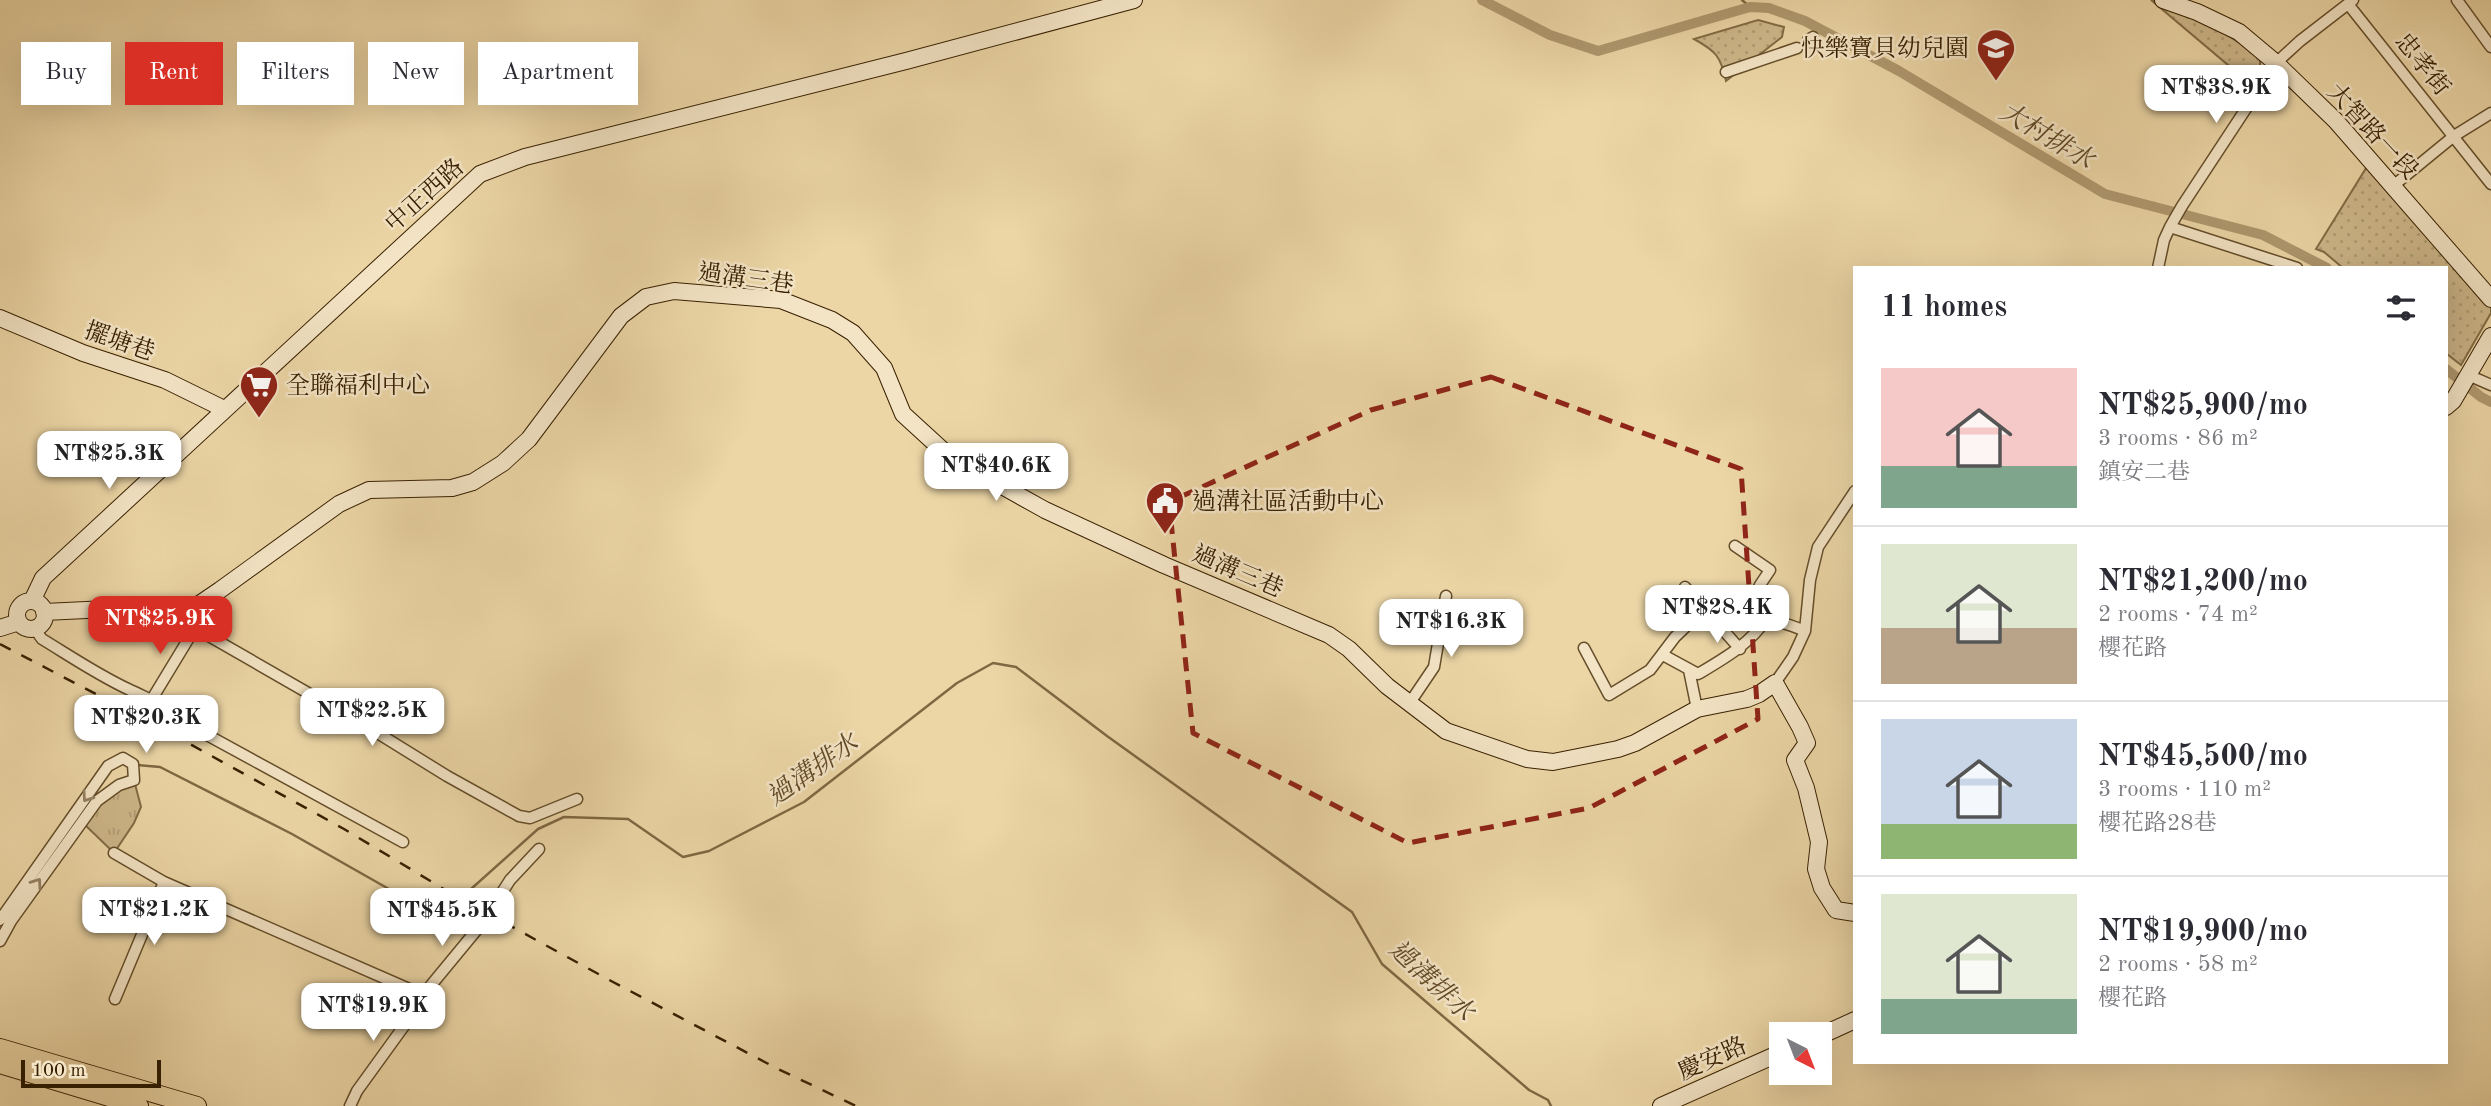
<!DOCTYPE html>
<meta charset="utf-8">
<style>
body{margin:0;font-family:"Old Standard TT","Noto Serif TC",serif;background:#f7f7f7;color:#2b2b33;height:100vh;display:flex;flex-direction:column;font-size:26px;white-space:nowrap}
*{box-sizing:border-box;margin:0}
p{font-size:23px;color:#7c7c81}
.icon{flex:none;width:38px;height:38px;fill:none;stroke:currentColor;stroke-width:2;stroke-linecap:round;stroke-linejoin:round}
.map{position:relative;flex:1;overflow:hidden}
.drawer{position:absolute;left:1853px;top:266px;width:595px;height:798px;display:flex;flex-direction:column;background:#fff;border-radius:0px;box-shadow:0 7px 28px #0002}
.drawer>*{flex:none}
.hud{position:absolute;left:21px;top:42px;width:665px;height:63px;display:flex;gap:14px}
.needle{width:46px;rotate:138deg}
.buttons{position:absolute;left:1769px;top:1022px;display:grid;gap:14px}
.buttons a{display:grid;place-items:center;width:63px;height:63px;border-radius:0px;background:#fff;box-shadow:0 7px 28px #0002;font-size:35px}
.scale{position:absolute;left:21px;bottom:18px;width:140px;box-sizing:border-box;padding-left:7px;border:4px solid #382000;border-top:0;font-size:19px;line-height:24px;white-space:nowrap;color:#382000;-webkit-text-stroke:5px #f3e4c5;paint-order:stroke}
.price{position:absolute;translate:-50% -60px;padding:0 16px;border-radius:14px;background:#fff;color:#222;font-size:23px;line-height:46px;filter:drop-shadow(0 2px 4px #0008)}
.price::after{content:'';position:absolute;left:50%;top:42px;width:21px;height:16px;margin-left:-10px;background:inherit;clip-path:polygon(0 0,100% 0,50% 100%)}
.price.active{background:#d93025;color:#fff}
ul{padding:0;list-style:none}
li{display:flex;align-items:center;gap:21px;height:175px;padding:0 28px}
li+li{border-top:2px solid #e1e1e2}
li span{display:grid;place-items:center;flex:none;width:196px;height:140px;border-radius:0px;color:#555}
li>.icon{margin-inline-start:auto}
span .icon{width:84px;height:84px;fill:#fffc;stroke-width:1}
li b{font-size:30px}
h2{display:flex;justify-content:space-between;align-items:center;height:84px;padding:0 28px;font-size:30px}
.tag{padding:0 24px;border-radius:0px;background:#fff;box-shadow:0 7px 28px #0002;font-size:24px;line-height:63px}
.tag.active{background:#d93025;color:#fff}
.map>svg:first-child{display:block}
.grass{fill:url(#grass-dots);stroke:#826c45;stroke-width:2}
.park{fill:url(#park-tufts);stroke:#826c45;stroke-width:2}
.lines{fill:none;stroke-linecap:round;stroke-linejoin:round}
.stream{stroke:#7f6842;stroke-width:2.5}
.canal{stroke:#af986e;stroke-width:10}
.street-tunnel{stroke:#c8b285;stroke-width:10;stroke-dasharray:10 5;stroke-linecap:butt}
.street-casing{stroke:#654e2a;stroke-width:13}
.secondary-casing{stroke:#382000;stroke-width:18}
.primary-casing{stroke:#382000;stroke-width:20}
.street{stroke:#f3e4c5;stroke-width:10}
.secondary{stroke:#f3e4c5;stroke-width:16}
.primary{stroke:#ecd6a6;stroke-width:18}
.rail{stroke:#382000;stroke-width:2.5;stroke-dasharray:12 12;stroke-linecap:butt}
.oneway{stroke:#968262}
.marked{fill:none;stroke:#8f2418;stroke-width:5;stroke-dasharray:14 9;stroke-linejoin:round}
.labels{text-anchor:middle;stroke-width:5;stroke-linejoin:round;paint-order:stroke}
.poi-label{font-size:24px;fill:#382000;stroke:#f3e4c5;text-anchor:start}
.street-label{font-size:24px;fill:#382000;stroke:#f3e4c5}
.water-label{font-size:26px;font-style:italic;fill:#624a26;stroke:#f3e4c5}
</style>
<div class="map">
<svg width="2491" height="1106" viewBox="0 0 2491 1106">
<defs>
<pattern id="grass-dots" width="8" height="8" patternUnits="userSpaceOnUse" patternTransform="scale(1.75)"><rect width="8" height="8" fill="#cdb78a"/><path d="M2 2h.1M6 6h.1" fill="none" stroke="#b19d75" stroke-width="1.8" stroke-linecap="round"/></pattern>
<pattern id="park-tufts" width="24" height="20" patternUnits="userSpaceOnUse" patternTransform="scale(1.75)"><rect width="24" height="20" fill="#cdb78a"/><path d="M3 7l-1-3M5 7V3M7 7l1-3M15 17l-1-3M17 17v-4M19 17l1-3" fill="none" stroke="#b19d75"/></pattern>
</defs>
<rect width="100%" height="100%" fill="#ecd6a6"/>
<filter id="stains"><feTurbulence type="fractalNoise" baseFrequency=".00286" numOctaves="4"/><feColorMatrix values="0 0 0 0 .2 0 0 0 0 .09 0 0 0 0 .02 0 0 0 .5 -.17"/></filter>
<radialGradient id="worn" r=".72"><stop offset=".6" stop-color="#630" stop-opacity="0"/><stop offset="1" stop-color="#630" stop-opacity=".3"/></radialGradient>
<path class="grass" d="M 2151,0 L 2195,13 L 2260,57 L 2260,67 L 2255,77 L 2234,70 Z
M 1758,20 L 1784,27 L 1782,37 L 1726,81 C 1721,57 1716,51 1694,39 Z
M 2368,165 L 2491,306 L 2491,313 L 2461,365 L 2447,354 L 2446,268 L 2343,268 L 2324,252 L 2316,249 Z"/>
<path class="park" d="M 134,780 L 141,807 L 134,823 L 114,853 L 81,821 L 119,785 Z"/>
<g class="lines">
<path class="stream" d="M 1742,0 L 1750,7
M 137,765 L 160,767 L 292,834 L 410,901 L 452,906 L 538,829 L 564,817 L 628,819 L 683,857 L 709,851 L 804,802 L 957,683 L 993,663 L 1016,667 L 1107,736 L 1352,912 L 1382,964 L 1529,1090 L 1548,1100 L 1551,1106"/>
<path class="canal" d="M 1482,0 L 1550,35 L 1598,51 L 1750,7 L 1769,8 L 1805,21 L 1899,71 L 2105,194 L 2263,235 L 2327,268
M 2446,369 L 2481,397 L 2491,402"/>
<path class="street-tunnel" d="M 484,921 L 494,905"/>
<g class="street-casing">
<path id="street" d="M 2457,0 L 2491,47
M 2348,4 L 2491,184
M 1808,40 L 1813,37
M 1726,72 L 1797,48
M 2393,186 L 2454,136 L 2491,113
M 2170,227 L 2182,206 L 2276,63 L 2300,41 L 2353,0
M 2158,268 L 2164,240 L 2170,227 L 2297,268
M 2468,375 L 2491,385
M 1735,546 L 1770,570 L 1760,585 L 1753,601 C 1762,621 1786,622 1805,631
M 1685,587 L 1740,649
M 174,616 L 376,732 L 447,776 L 519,816 L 530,818 L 577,799
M 34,628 L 42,639 C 70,656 98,675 128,689 C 157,703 184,713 209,736 L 403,842
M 1584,648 L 1609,695 L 1650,670 L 1675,637 L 1704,609
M 1663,655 L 1698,674 C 1725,658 1750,644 1768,617
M 1689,670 L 1697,709
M 1775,683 L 1793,657 L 1805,631 L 1810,580 L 1818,547 L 1855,491
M 152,699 L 195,628
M 1409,704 L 1434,667 L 1446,596
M 114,853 L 164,882 L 423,995
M 494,905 L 510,880 L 539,849
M 0,920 L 108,766 L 123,758 L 133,764 L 134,780 L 119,785 L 97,801 L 11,921 L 0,941
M 115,999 L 164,882
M 350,1106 L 357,1091 L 404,1026 L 423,995 L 484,921"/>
</g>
<g class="secondary-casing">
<path id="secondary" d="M 2163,0 L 2197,12 L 2239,32 L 2276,63 L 2336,121 L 2491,299
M 0,318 L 83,353 L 165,380 L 224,409
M 2446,407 L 2453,401 L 2491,336
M 32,601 L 43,578 L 480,174 L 525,157 L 906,61 L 1134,0
M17 615a14 14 0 1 1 28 0a14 14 0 1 1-28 0Z
M 44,612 L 129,608 L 174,616 L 198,605 L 220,590 L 339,504 L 369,490 L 452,488 L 473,482 L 503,463 L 529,439 L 621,316 L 646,297 L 674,291 L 781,300 L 832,320 L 853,333 L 884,368 L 903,414 L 950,457 L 1045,510 L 1164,565 L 1329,635 L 1349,649 L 1387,686 L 1446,731 L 1527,759 L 1553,762 L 1618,749 L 1635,743 L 1697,709 L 1747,699 L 1759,694 L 1775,683 L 1800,727 L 1807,743 L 1795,760 L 1806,788 L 1819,842 L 1816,869 L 1822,888 L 1836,910 L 1855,913
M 0,628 L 19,622
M 1820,1036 L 1855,1020
M 1661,1106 L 1782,1052"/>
</g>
<g class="primary-casing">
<path id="primary" d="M 0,1048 L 197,1106
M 0,1064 L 139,1106"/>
</g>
<use href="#street" class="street"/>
<use href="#secondary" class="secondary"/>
<use href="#primary" class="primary"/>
<path class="rail" d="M 0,644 L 159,727 L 344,829 L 452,894 L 613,982 L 778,1069 L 856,1106"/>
</g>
<defs><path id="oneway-chevron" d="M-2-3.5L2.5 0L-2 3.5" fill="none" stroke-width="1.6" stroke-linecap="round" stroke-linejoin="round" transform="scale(1.75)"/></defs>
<g class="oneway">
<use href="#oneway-chevron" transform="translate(87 797) rotate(125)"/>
<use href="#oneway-chevron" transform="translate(37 883) rotate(-55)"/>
</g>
<path class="marked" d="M 1491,377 L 1741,469 L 1758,719 L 1589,808 L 1408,843 L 1193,733 L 1169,502 L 1371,410 Z"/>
<defs>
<g id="school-pin" transform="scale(2.0125)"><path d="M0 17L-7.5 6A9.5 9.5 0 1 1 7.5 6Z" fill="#8f2418" stroke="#f3e4c5"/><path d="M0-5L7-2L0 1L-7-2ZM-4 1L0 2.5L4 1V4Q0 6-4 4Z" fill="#fff"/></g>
<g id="supermarket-pin" transform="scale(2.0125)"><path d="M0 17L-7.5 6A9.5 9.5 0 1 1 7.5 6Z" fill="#8f2418" stroke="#f3e4c5"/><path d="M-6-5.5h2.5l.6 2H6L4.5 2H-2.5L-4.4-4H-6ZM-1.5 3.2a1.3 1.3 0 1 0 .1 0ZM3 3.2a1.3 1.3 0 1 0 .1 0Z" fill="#fff"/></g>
<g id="civic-pin" transform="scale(2.0125)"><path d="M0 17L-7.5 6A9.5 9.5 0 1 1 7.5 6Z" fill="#8f2418" stroke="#f3e4c5"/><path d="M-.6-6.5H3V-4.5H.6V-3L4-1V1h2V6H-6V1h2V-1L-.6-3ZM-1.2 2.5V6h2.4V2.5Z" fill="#fff"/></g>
</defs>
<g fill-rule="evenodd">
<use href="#school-pin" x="1996" y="48"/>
<use href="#supermarket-pin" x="259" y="385"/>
<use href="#civic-pin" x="1165" y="501"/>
</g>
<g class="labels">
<g class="poi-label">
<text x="1969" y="56" text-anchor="end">快樂寶貝幼兒園</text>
<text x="286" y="393">全聯福利中心</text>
<text x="1192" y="509">過溝社區活動中心</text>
</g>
<g class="street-label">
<text transform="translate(2423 64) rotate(51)" y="8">忠孝街</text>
<text transform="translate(2373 131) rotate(47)" y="8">大智路一段</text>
<text transform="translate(424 195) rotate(-42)" y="8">中正西路</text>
<text transform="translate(746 278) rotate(8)" y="8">過溝三巷</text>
<text transform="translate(120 341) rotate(19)" y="8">擺塘巷</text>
<text transform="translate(1238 571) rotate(23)" y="8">過溝三巷</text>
<text transform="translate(1712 1058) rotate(-24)" y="8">慶安路</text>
</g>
<g class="water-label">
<text transform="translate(2047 135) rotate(31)" y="9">大村排水</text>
<text transform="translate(812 769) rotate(-35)" y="9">過溝排水</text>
<text transform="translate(1432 980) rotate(43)" y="9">過溝排水</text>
</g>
</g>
<rect width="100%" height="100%" filter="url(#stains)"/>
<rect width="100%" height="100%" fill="url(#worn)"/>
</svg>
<div class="buttons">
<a><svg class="needle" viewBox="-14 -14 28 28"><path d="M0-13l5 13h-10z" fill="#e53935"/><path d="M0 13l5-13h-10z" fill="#7c7c81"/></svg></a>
</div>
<div class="scale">100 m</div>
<b class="price" style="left:2216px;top:125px">NT$38.9K</b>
<b class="price" style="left:109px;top:491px">NT$25.3K</b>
<b class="price" style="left:996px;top:503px">NT$40.6K</b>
<b class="price" style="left:1717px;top:645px">NT$28.4K</b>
<b class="price active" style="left:160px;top:656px">NT$25.9K</b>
<b class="price" style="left:1451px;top:659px">NT$16.3K</b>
<b class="price" style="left:372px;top:748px">NT$22.5K</b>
<b class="price" style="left:146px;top:755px">NT$20.3K</b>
<b class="price" style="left:154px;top:947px">NT$21.2K</b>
<b class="price" style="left:442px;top:948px">NT$45.5K</b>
<b class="price" style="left:373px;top:1043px">NT$19.9K</b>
<div class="hud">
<a class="tag">Buy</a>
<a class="tag active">Rent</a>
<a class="tag">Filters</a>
<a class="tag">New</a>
<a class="tag">Apartment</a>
</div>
<section class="drawer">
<h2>11 homes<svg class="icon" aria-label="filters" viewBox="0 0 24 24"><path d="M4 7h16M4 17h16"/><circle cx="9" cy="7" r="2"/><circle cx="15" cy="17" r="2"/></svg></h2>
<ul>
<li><span style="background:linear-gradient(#f6c9c9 70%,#7fa58c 0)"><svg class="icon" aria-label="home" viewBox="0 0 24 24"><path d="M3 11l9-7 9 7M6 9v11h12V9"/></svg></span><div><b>NT$25,900/mo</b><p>3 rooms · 86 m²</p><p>鎮安二巷</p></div></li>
<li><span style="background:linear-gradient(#dfe7d0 60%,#b9a48a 0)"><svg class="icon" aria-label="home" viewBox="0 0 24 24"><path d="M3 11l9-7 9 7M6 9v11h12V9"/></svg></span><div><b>NT$21,200/mo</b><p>2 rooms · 74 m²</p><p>櫻花路</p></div></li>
<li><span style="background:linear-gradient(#c9d6e8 75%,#8fb573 0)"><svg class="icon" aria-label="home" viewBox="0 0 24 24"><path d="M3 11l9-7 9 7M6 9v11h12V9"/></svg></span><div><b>NT$45,500/mo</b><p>3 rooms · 110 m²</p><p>櫻花路28巷</p></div></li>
<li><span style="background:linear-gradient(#dfe7d0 75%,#7fa58c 0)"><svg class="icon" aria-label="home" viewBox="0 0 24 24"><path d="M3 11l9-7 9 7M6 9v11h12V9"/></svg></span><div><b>NT$19,900/mo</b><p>2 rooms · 58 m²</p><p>櫻花路</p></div></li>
</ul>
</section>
</div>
